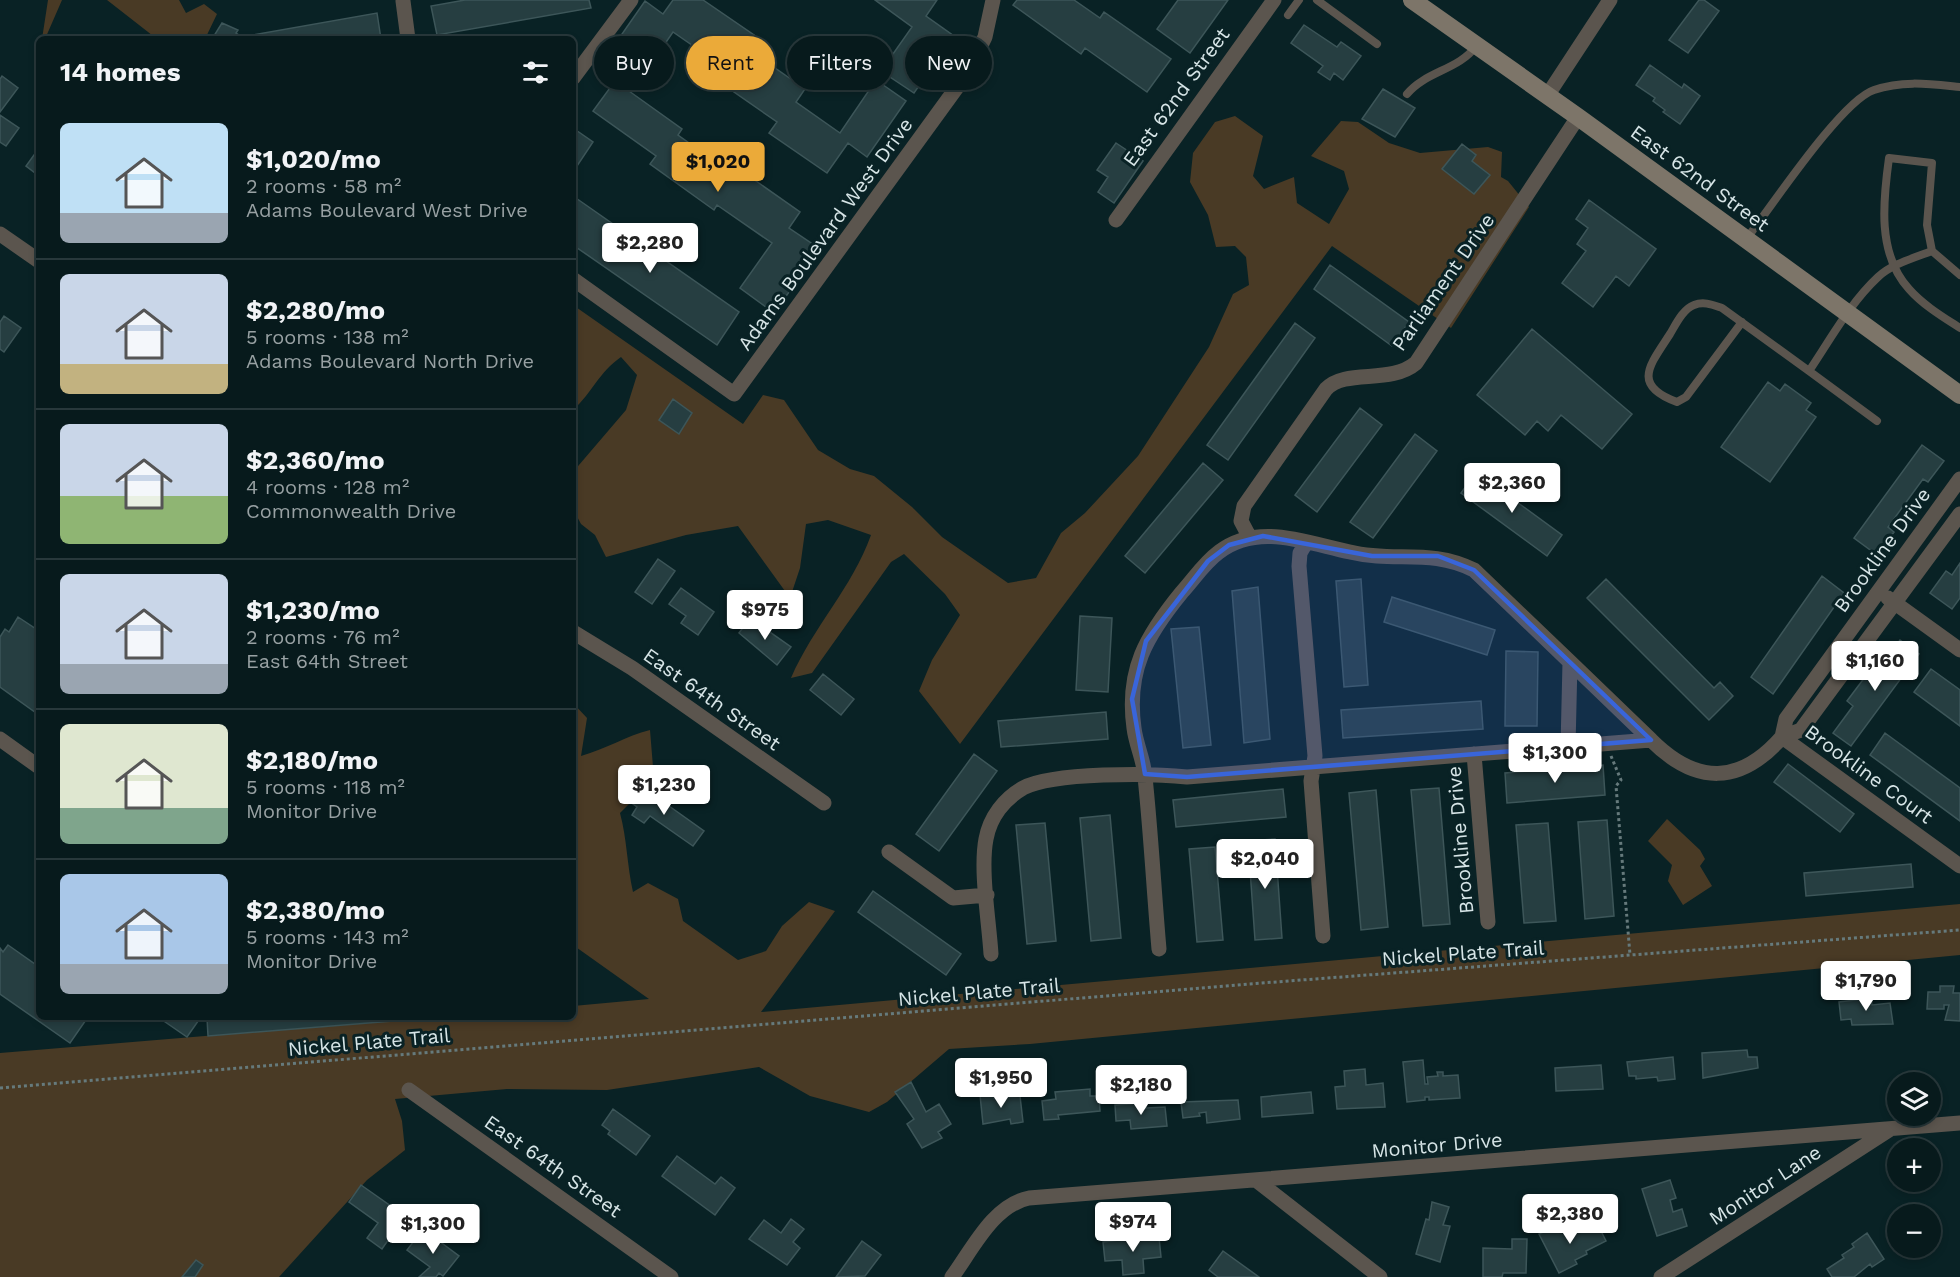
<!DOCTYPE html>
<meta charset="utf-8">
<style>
body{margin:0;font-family:"Work Sans",sans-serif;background:#102325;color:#f1f3f6;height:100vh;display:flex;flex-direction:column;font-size:22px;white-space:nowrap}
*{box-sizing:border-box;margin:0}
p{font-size:20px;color:#98a1a3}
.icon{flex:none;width:33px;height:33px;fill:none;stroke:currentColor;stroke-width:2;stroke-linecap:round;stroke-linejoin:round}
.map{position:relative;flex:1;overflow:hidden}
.panel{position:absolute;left:36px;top:36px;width:540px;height:984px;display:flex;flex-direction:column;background:#071a1c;border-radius:9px;box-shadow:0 3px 9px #0003,0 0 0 2px #28383b}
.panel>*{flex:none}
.hud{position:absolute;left:594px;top:36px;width:570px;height:54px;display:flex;gap:12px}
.controls{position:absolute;left:1887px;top:1072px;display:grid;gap:12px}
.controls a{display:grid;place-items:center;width:54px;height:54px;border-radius:50%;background:#071a1c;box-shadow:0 3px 9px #0003,0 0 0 2px #28383b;font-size:30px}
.price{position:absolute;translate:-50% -51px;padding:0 14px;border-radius:6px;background:#fff;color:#222;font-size:20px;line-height:39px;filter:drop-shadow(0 2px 3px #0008)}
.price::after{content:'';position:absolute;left:50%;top:36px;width:18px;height:14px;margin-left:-9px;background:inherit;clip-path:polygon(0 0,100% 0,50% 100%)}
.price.current{background:#ebaa39;color:#111}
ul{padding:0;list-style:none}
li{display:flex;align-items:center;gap:18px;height:150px;padding:0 24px}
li+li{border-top:2px solid #28383b}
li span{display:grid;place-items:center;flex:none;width:168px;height:120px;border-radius:9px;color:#555}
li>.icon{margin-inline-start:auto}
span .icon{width:72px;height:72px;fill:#fffc;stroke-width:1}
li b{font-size:26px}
h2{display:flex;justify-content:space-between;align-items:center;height:72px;padding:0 24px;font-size:26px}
.pill{padding:0 21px;border-radius:27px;background:#071a1c;box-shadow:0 3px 9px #0003,0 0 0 2px #28383b;font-size:21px;line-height:54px}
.pill.current{background:#ebaa39;color:#111}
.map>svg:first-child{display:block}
.green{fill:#493a25}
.building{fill:#263e41;stroke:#3d5659;stroke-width:1.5}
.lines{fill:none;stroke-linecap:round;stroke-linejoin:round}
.path{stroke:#667a7c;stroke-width:3;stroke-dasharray:3 3;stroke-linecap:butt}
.lane{stroke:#5b554e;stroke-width:8}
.street{stroke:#5b554e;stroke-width:15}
.secondary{stroke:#7d7569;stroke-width:18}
.marked{fill:#3965da;fill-opacity:0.2;stroke:#3965da;stroke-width:4.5;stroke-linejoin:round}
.labels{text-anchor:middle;stroke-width:6;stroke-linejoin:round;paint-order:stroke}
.street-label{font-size:20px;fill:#d7e5e7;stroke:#092225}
</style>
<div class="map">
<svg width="1960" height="1277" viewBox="0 0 1960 1277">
<rect width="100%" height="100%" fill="#092225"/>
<path class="green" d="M 48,0 L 62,0 L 45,39 L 42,39 Z
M 107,0 L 179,0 L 186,13 L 204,4 L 217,14 L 205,39 L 157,39 Z
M 1235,116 L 1263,136 L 1253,176 L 1264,189 L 1294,177 L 1297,203 L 1329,224 L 1349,189 L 1344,171 L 1311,156 L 1341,121 L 1358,122 L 1389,143 L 1420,153 L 1488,147 L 1502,152 L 1501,177 L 1508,181 L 1529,207 L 1451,328 L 1332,246 L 960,744 L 919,691 L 932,660 L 960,615 L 945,594 L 904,554 L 891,562 L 812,673 L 791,678 C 813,627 852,588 871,535 L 828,520 L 806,524 L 800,568 L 790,598 L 738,526 L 686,535 L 606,557 L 595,535 L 581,524 L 573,509 L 573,472 L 626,410 L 637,375 L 621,357 C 599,372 592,393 573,410 L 573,305 L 743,424 L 763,395 L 784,400 L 818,450 L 850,469 L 874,476 L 912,507 L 942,537 L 1008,583 L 1036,578 L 1061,533 L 1085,513 L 1138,456 L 1209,347 L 1233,294 L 1249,285 L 1246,257 L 1235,246 L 1216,247 L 1208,215 L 1190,182 L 1193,153 L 1215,122 Z
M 573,703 L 587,718 L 581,756 C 606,749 626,736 650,730 L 654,779 L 620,813 C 627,839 627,865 633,892 L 648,883 L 678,899 L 683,921 L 738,960 L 766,951 L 782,926 L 809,902 L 835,911 L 761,1012 L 1960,904 L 1960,955 L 1030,1044 L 949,1049 L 887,1102 L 869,1112 L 810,1096 L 759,1067 L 607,1090 L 507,1089 L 395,1099 L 402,1121 L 405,1150 L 367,1180 L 279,1277 L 0,1277 L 0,1053 L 436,1017 L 573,1017 L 573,1006 L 649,999 L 573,945 Z
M 1667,819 L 1700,850 L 1705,859 L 1700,866 L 1712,886 L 1683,905 L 1668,881 L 1672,865 L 1648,841 Z"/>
<path class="building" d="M 465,0 L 589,0 L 591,8 L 437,35 L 431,6 Z
M 673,0 L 703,0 L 754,35 L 745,47 L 805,89 L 796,102 L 840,133 L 876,80 L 906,101 L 867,157 L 848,143 L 827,173 L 769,133 L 777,122 L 711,76 L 719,64 L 673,32 L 640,80 L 606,57 L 645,1 L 663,14 Z
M 875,0 L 937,0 L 926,16 L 954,36 L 914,93 L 881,71 L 912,27 Z
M 1017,0 L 1074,0 L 1100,18 L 1104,12 L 1171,59 L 1147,92 L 1085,48 L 1081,54 L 1013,5 Z
M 1178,0 L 1228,0 L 1190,53 L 1157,29 Z
M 1699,0 L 1704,0 L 1719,11 L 1688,53 L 1669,40 Z
M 377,13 L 381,39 L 248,39 L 247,36 Z
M 222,23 L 238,30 L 236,33 L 245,39 L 212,39 Z
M 1304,25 L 1337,47 L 1341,42 L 1361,56 L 1343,80 L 1334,73 L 1330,80 L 1318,72 L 1323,66 L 1291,43 Z
M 1650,65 L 1682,88 L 1684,84 L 1700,96 L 1680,124 L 1663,112 L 1665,110 L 1653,101 L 1655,98 L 1636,85 Z
M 2,76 L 18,88 L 0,112 L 0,79 Z
M 615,81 L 682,129 L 678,135 L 734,175 L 739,169 L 800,212 L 789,228 L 820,249 L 774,313 L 740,288 L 772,243 L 717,205 L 714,210 L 650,164 L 656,156 L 593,111 Z
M 1383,89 L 1415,108 L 1395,137 L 1362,119 Z
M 0,115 L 19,128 L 6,146 L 0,142 Z
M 573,128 L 593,142 L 573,172 Z
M 1116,143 L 1143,161 L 1114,203 L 1098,192 L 1108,177 L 1097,170 Z
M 1462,144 L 1476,155 L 1472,161 L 1490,175 L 1474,194 L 1442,169 Z
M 39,148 L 39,176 L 26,166 Z
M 573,196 L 739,312 L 717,345 L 573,245 Z
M 1589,200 L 1656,249 L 1629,286 L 1616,276 L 1593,307 L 1562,283 L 1586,251 L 1577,244 L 1588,228 L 1576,219 Z
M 1330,265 L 1409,322 L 1392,346 L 1314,289 Z
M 4,316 L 21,328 L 4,352 L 0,349 L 0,322 Z
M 1295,323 L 1315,338 L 1228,460 L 1207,445 Z
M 1532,329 L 1632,414 L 1602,449 L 1561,415 L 1548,431 L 1537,421 L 1525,435 L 1477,395 Z
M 1768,382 L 1780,391 L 1785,384 L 1811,403 L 1806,410 L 1816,417 L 1770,482 L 1721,447 Z
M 673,399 L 692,413 L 679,434 L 659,420 Z
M 1360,408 L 1382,425 L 1317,512 L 1295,495 Z
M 1415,434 L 1437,451 L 1373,538 L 1350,522 Z
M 1922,445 L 1944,461 L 1928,482 L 1923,479 L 1888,527 L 1894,532 L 1877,555 L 1854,538 Z
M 1203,463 L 1223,480 L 1145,573 L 1125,556 Z
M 1476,472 L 1562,535 L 1547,556 L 1461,493 Z
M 658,559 L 675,571 L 652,604 L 635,592 Z
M 1960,563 L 1960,598 L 1952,609 L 1930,593 L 1946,571 L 1952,575 Z
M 1822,576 L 1844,593 L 1773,694 L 1751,677 Z
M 1361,579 L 1368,685 L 1344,687 L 1336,581 Z
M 1606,579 L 1714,688 L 1720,682 L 1733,696 L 1709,720 L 1587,598 Z
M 1258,587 L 1270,739 L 1244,743 L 1232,591 Z
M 681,588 L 714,612 L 698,635 L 681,623 L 686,616 L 669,604 Z
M 1392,597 L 1495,630 L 1487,655 L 1384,622 Z
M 1080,616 L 1112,618 L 1108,692 L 1076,690 Z
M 18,617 L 39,631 L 39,715 L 0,687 L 0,637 L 5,629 L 9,632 Z
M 750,618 L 791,647 L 777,665 L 739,633 Z
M 1199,627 L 1211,745 L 1183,748 L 1171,629 Z
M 1900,640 L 1919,654 L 1851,746 L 1833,733 L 1853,706 L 1847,701 L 1877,661 L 1882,665 Z
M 1506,651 L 1538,652 L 1537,726 L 1505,726 Z
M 1931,669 L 1960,690 L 1960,726 L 1914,692 Z
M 823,674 L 854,699 L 841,715 L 810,690 Z
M 1481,701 L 1483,729 L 1343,738 L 1341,710 Z
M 1106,712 L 1108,739 L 1001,747 L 998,721 Z
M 1885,733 L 1960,788 L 1960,821 L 1870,755 Z
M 974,754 L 997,771 L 939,851 L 916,834 Z
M 1788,764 L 1854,814 L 1840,832 L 1774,782 Z
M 1603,765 L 1605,795 L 1507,803 L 1505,773 Z
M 640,786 L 654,798 L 655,796 L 704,831 L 693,846 L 650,816 L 644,823 L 632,815 L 637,807 L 629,801 Z
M 1439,788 L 1450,924 L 1423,926 L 1411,790 Z
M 1283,789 L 1286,817 L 1176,827 L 1173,800 Z
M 1376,790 L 1388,927 L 1361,930 L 1349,793 Z
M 1110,815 L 1121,938 L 1091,941 L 1080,818 Z
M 1607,820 L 1614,916 L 1585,919 L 1578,822 Z
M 1045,823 L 1056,941 L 1027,944 L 1016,825 Z
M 1548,823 L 1556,921 L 1524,923 L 1516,825 Z
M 1275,839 L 1282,938 L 1255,940 L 1248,841 Z
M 1215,847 L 1223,940 L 1197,942 L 1189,849 Z
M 1911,864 L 1913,887 L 1806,896 L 1804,873 Z
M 873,891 L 961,954 L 946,975 L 858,912 Z
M 8,945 L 39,967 L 39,1017 L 88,1017 L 70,1043 L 0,994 L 0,948 L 3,952 Z
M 1940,986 L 1954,986 L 1953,993 L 1960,993 L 1960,1021 L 1945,1020 L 1949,1005 L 1944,1005 L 1944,1009 L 1927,1009 L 1928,992 L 1940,992 Z
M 1871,998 L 1872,1005 L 1890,1003 L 1893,1024 L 1852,1025 L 1851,1019 L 1841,1020 L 1839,1002 Z
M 158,1017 L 201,1017 L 187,1037 Z
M 222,1017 L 443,1017 L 208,1036 L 207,1018 Z
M 1747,1050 L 1748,1057 L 1757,1057 L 1758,1068 L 1703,1078 L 1702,1053 Z
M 1673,1057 L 1675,1079 L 1658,1081 L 1657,1077 L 1636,1079 L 1636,1076 L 1629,1076 L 1627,1062 Z
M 1423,1060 L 1425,1084 L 1428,1084 L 1427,1077 L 1438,1076 L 1437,1072 L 1443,1072 L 1443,1076 L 1458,1075 L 1460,1098 L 1429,1100 L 1429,1097 L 1425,1097 L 1425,1100 L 1407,1102 L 1403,1062 Z
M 1601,1065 L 1603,1089 L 1556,1091 L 1555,1068 Z
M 1365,1069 L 1366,1085 L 1383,1083 L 1385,1107 L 1337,1109 L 1335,1087 L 1345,1086 L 1344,1071 Z
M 911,1082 L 926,1112 L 939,1104 L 951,1124 L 938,1132 L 942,1138 L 922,1148 L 907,1124 L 914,1119 L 895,1092 Z
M 1090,1089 L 1090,1096 L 1099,1096 L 1100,1111 L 1058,1115 L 1059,1119 L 1044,1120 L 1042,1101 L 1056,1099 L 1055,1092 Z
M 1311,1092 L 1313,1113 L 1262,1117 L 1261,1097 Z
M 993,1093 L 994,1098 L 1020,1096 L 1023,1122 L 1011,1124 L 1010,1119 L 983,1124 L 980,1095 Z
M 1238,1100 L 1240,1119 L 1207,1123 L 1206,1112 L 1199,1113 L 1200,1116 L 1183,1118 L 1181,1102 Z
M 1145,1103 L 1146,1108 L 1165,1107 L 1167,1126 L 1131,1129 L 1130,1120 L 1116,1121 L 1115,1105 Z
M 613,1109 L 650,1136 L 636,1155 L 608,1134 L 610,1131 L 602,1125 Z
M 677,1156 L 715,1184 L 721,1177 L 735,1188 L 715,1215 L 662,1176 Z
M 1670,1180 L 1676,1198 L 1670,1200 L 1673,1212 L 1682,1209 L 1687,1226 L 1657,1236 L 1642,1189 Z
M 361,1185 L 405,1216 L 382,1249 L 367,1238 L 378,1223 L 349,1202 Z
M 1432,1202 L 1449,1207 L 1443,1225 L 1450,1226 L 1440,1262 L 1416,1254 L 1426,1219 L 1429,1220 Z
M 1927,1208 L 1928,1215 L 1898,1215 L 1898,1231 L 1894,1216 Z
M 791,1219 L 804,1229 L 793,1242 L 800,1248 L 787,1265 L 749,1239 L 764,1220 L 781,1233 Z
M 1597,1223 L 1606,1241 L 1586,1251 L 1587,1254 L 1575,1260 L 1577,1264 L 1559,1273 L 1539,1234 L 1560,1224 L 1567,1238 Z
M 423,1229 L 459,1256 L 443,1276 L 439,1273 L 436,1277 L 419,1277 L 430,1267 L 407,1250 Z
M 1867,1233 L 1884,1259 L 1872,1267 L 1870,1264 L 1854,1277 L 1832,1277 L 1827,1269 L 1844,1258 L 1842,1255 L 1854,1247 L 1852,1244 Z
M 1144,1237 L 1159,1237 L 1161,1257 L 1143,1259 L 1144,1273 L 1123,1275 L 1122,1260 L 1105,1261 L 1103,1242 Z
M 1512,1239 L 1527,1239 L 1526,1273 L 1503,1273 L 1502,1277 L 1483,1277 L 1483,1248 L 1512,1249 Z
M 862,1241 L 881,1255 L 865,1276 L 836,1277 Z
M 1223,1251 L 1259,1277 L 1218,1277 L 1209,1270 Z
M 196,1260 L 203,1265 L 195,1277 L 182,1277 Z"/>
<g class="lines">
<path class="path" d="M 1611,756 L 1621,780 L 1616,786 L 1630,955
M 0,1088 L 1249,984 L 1960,930"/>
<path class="lane" d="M 1317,0 L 1377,44
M 1288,15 L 1299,0
M 1407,94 C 1426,71 1459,70 1476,46
M 1747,238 C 1772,206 1841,101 1874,90 C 1903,80 1930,84 1960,87
M 1960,275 L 1932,251 L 1927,225 L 1932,163 L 1889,158 C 1883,201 1877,254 1909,289 C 1923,305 1943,317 1960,328
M 1742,322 L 1686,397 L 1677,402 C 1631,385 1650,365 1670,334 C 1676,324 1683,309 1694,305 C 1704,301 1713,305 1722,308 L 1809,371 C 1830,340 1850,303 1878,277 C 1892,264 1914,258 1932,251
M 1809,371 L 1877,421"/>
<path class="street" d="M 403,1 L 408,39
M 573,78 L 631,0
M 1547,96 L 1610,0
M 1116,220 L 1274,0
M 0,234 L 39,261
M 573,279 L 734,394 L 968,72 L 985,37 L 993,0
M 1960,479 L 1786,719 L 1782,737 L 1801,730 L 1960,514
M 1250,538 L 1241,521 L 1244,506 L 1326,389 C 1346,368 1390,385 1416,363 L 1578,117
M 1306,543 L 1300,553 L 1299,566 L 1315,756 L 1311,781 L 1323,936
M 1888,598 L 1960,650
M 573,632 L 632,668 L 824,803
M 1570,662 L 1651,740
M 0,739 L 39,767
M 1474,754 L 1488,922
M 889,852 L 953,898 L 987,895
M 1159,949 C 1154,892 1151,834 1145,777 C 1144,760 1136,745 1134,728 C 1126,670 1146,636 1182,592 C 1194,579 1204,563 1219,552 C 1258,522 1307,543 1350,552 C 1395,563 1430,548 1474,570 L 1570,662 L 1568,747
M 991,954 C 989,921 980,870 986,839 C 990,817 1004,799 1023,788 C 1053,772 1152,773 1187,777 L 1651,740 C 1696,785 1740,785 1782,737 L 1960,866
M 409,1090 L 671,1277
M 1256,1180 L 1380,1277
M 952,1277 C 972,1250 993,1205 1029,1198 L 1960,1123
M 1661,1277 L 1889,1130"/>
<path class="secondary" d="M 1412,0 L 1578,117 L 1960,395"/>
</g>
<path class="marked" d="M 1263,536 L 1372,556 L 1438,556 L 1474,570 L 1651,740 L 1187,777 L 1145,774 L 1132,699 L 1146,641 L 1208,561 L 1229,545 Z"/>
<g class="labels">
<g class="street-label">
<text transform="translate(1176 97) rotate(-54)" y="7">East 62nd Street</text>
<text transform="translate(1700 178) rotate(36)" y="7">East 62nd Street</text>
<text transform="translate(825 234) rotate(-54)" y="7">Adams Boulevard West Drive</text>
<text transform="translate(1443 282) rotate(-55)" y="7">Parliament Drive</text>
<text transform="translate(1882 550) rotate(-54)" y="7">Brookline Drive</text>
<text transform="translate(712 699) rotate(35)" y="7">East 64th Street</text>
<text transform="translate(1869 774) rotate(36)" y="7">Brookline Court</text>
<text transform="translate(1460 840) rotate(-95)" y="7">Brookline Drive</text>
<text transform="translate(1463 953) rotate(-4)" y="7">Nickel Plate Trail</text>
<text transform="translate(979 992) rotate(-5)" y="7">Nickel Plate Trail</text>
<text transform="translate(369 1042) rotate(-5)" y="7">Nickel Plate Trail</text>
<text transform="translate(1437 1145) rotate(-5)" y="7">Monitor Drive</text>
<text transform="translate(553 1166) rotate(35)" y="7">East 64th Street</text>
<text transform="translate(1765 1185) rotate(-33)" y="7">Monitor Lane</text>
</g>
</g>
</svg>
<div class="controls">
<a><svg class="icon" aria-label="layers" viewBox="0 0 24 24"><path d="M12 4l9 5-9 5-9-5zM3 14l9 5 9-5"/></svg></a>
<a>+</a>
<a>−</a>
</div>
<b class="price current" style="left:718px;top:193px">$1,020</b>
<b class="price" style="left:650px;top:274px">$2,280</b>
<b class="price" style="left:1512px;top:514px">$2,360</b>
<b class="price" style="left:765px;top:641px">$975</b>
<b class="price" style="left:1875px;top:692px">$1,160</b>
<b class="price" style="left:1555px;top:784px">$1,300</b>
<b class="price" style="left:664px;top:816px">$1,230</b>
<b class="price" style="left:1265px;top:890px">$2,040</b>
<b class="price" style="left:1866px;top:1012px">$1,790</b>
<b class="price" style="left:1001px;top:1109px">$1,950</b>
<b class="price" style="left:1141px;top:1116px">$2,180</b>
<b class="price" style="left:1570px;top:1245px">$2,380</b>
<b class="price" style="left:1133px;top:1253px">$974</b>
<b class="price" style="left:433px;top:1255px">$1,300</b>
<div class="hud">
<a class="pill">Buy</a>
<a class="pill current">Rent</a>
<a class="pill">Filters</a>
<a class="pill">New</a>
</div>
<section class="panel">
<h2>14 homes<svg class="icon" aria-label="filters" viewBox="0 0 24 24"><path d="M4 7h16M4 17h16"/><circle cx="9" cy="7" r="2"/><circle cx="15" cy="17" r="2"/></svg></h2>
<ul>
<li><span style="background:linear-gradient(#bfe0f5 75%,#9aa5b1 0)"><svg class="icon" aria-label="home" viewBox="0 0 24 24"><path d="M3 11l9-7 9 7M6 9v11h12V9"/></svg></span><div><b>$1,020/mo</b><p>2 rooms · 58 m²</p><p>Adams Boulevard West Drive</p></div></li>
<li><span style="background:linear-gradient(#c9d6e8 75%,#c2b280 0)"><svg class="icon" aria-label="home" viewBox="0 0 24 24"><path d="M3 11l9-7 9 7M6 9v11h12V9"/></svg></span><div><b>$2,280/mo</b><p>5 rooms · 138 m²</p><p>Adams Boulevard North Drive</p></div></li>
<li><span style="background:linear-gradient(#c9d6e8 60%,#8fb573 0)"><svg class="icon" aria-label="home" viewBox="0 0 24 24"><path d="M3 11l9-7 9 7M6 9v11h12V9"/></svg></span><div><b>$2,360/mo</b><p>4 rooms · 128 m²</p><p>Commonwealth Drive</p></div></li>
<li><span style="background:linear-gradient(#c9d6e8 75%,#9aa5b1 0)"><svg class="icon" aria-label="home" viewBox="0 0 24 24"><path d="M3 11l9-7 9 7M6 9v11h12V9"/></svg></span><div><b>$1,230/mo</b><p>2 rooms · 76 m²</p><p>East 64th Street</p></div></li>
<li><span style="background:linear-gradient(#dfe7d0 70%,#7fa58c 0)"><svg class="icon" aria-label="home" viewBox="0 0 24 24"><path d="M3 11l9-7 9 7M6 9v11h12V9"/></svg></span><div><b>$2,180/mo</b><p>5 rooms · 118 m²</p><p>Monitor Drive</p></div></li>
<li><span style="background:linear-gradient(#a9c7e8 75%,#9aa5b1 0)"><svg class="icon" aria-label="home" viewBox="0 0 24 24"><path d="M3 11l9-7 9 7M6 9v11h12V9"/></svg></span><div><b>$2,380/mo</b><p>5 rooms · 143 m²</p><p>Monitor Drive</p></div></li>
</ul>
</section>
</div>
